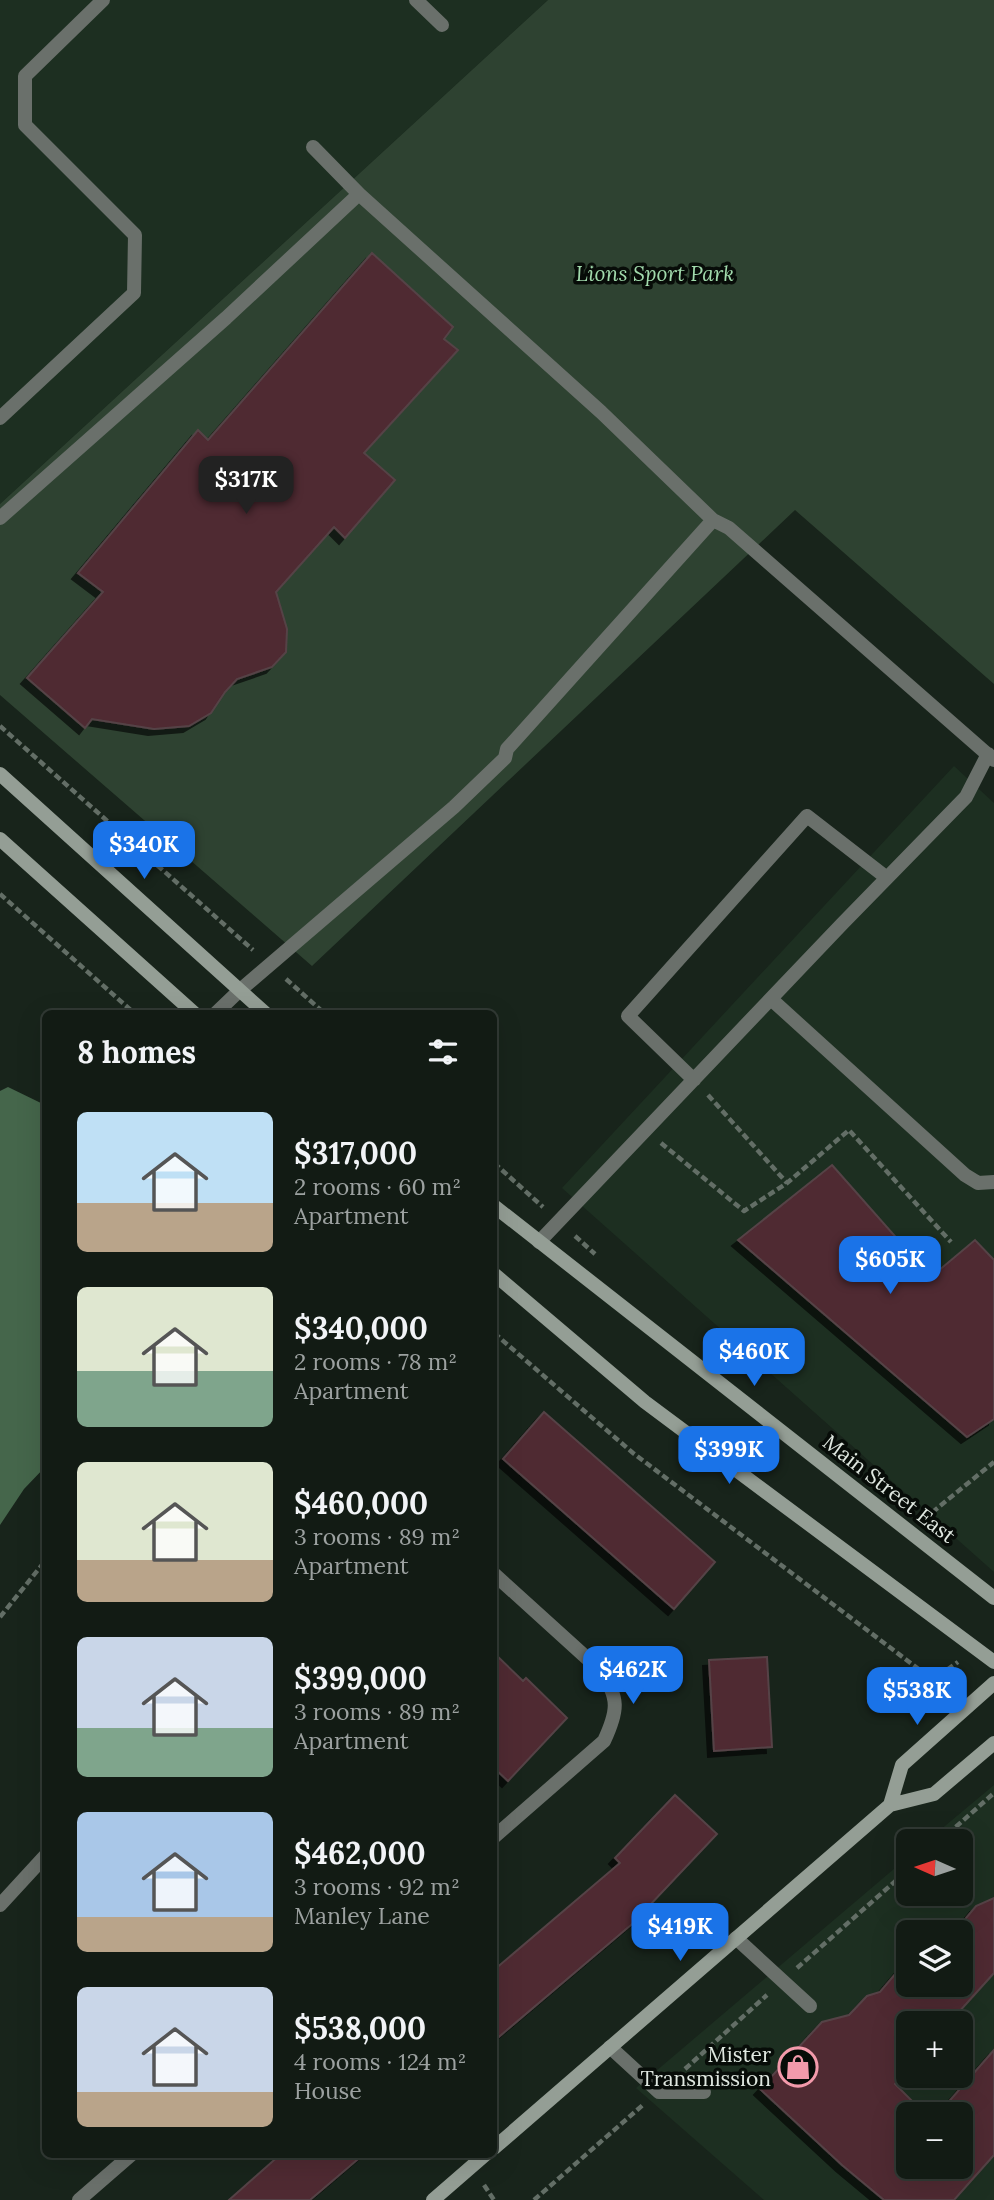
<!DOCTYPE html>
<meta charset="utf-8">
<style>
body{margin:0;font-family:Lora,serif;background:#1f2822;color:#f1f3f6;height:100vh;display:flex;flex-direction:column;font-size:26px;white-space:nowrap}
*{box-sizing:border-box;margin:0}
p{font-size:23px;color:#9ca1a0}
.icon{flex:none;width:38px;height:38px;fill:none;stroke:currentColor;stroke-width:2;stroke-linecap:round;stroke-linejoin:round}
.map{position:relative;flex:1;overflow:hidden}
.details{position:absolute;left:42px;top:1010px;width:455px;height:1148px;display:flex;flex-direction:column;background:#121b14;border-radius:10px;box-shadow:0 7px 28px #0002,0 0 0 2px #313934}
.details>*{flex:none}
.needle{width:46px;rotate:273deg}
.tools{position:absolute;left:896px;top:1829px;display:grid;gap:14px}
.tools a{display:grid;place-items:center;width:77px;height:77px;border-radius:10px;background:#121b14;box-shadow:0 7px 28px #0002,0 0 0 2px #313934;font-size:35px}
.price{position:absolute;translate:-50% -60px;padding:0 16px;border-radius:14px;background:#1a73e8;color:#fff;font-size:23px;line-height:46px;filter:drop-shadow(0 2px 4px #0008)}
.price::after{content:'';position:absolute;left:50%;top:42px;width:21px;height:16px;margin-left:-10px;background:inherit;clip-path:polygon(0 0,100% 0,50% 100%)}
.price.on{background:#222;color:#fff}
ul{padding:0;list-style:none}
li{display:flex;align-items:center;gap:21px;height:175px;padding:0 35px}
li span{display:grid;place-items:center;flex:none;width:196px;height:140px;border-radius:10px;color:#555}
li>.icon{margin-inline-start:auto}
span .icon{width:84px;height:84px;fill:#fffc;stroke-width:1}
li b{font-size:30px}
h2{display:flex;justify-content:space-between;align-items:center;height:84px;padding:0 35px;font-size:30px}
.map>svg:first-child{display:block}
.built{fill:#1d2f21;fill-rule:evenodd}
.green{fill:#2e4231}
.water{fill:#45664b}
.building{fill:#4f2931;stroke:#554346;stroke-width:2;filter:url(#shadow)}
.lines{fill:none;stroke-linecap:round;stroke-linejoin:round}
.path{stroke:#636e66;stroke-width:4.5;stroke-dasharray:7 3.5;stroke-linecap:butt}
.lane{stroke:#6a706b;stroke-width:14}
.street{stroke:#6a706b;stroke-width:14}
.secondary{stroke:#949e95;stroke-width:14}
.labels{text-anchor:middle;stroke-width:7;stroke-linejoin:round;paint-order:stroke}
.park-label{font-size:21px;font-style:italic;fill:#a1daac;stroke:#070c08}
.street-label{font-size:21px;fill:#dfe7e0;stroke:#070c08}
.poi-label{font-size:21px;fill:#dfe7e0;stroke:#070c08;text-anchor:end}
</style>
<div class="map">
<svg width="994" height="2200" viewBox="0 0 994 2200">
<defs>
<filter id="shadow"><feDropShadow dx="-6" dy="6" stdDeviation="0" flood-color="#0009"/></filter>
</defs>
<rect width="100%" height="100%" fill="#18241b"/>
<path class="built" d="M 0,0 L 548,0 L 0,504 Z
M 954,766 L 994,803 L 994,1572 L 562,1188 Z
M 994,1785 L 994,2200 L 764,2200 L 636,2088 L 908,1857 L 908,1894 L 961,1894 L 961,1841 L 927,1841 ZM 908,1932 L 961,1932 L 961,1984 L 908,1984 ZM 908,2023 L 961,2023 L 961,2076 L 908,2076 ZM 908,2114 L 961,2114 L 961,2166 L 908,2166 Z"/>
<path class="green" d="M 548,0 L 994,0 L 994,684 L 795,510 L 312,966 L 0,695 L 0,504 Z"/>
<path class="water" d="M 8,1087 L 45,1105 L 46,1466 L 24,1489 L 0,1525 L 0,1091 Z"/>
<path class="building" d="M 372,253 L 453,327 L 444,339 L 458,350 L 364,453 L 395,480 L 345,538 L 334,527 L 276,592 L 287,629 L 286,652 L 272,667 L 237,679 L 225,692 L 211,713 L 189,726 L 154,729 L 92,719 L 85,728 L 27,678 L 103,592 L 78,573 L 198,430 L 208,440 Z
M 832,1165 L 931,1277 L 975,1240 L 994,1260 L 994,1419 L 967,1437 L 738,1240 Z
M 544,1412 L 715,1562 L 674,1609 L 503,1459 Z
M 494,1653 L 523,1681 L 526,1678 L 567,1718 L 508,1781 L 494,1768 Z
M 767,1657 L 772,1747 L 714,1751 L 709,1660 Z
M 675,1795 L 717,1834 L 649,1906 L 651,1908 L 494,2041 L 494,1970 L 620,1863 L 615,1858 Z
M 994,1898 L 994,1973 L 949,2023 L 908,2023 L 908,2069 L 895,2084 L 925,2114 L 908,2114 L 908,2166 L 961,2166 L 961,2114 L 938,2114 L 994,2050 L 994,2155 L 954,2200 L 884,2200 L 842,2165 L 760,2089 L 822,2022 L 849,2015 L 867,1996 L 880,1992 L 908,1959 L 908,1984 L 961,1984 L 961,1924 L 976,1906 Z
M 281,2154 L 364,2154 L 310,2200 L 229,2200 Z"/>
<g class="lines">
<path class="path" d="M 0,726 L 253,950
M 0,894 L 134,1013
M 286,979 L 324,1013
M 708,1095 L 787,1183
M 661,1143 L 744,1211 L 787,1183 L 849,1130 L 951,1242
M 494,1163 L 543,1207
M 575,1236 L 595,1254
M 494,1333 L 633,1453 L 933,1680 L 958,1662
M 924,1519 L 994,1462
M 0,1617 L 46,1560
M 940,1841 L 994,1793
M 797,1968 L 908,1870
M 685,2069 L 767,1995
M 484,2185 L 494,2200
M 534,2200 L 644,2104"/>
<path class="lane" d="M 416,0 L 442,25
M 313,147 L 359,194 L 601,412 L 713,520 L 729,528 L 994,760
M 0,418 L 134,293 L 135,235 L 25,125 L 25,76 L 103,0
M 0,518 L 226,318 L 359,194
M 771,999 L 965,1175 L 978,1183 L 994,1182
M 216,1013 L 239,991 L 454,807 L 505,758 L 507,749 L 713,520
M 694,1080 L 628,1016 L 807,816 L 887,878
M 539,1242 L 842,924 L 966,797 L 988,754
M 736,1938 L 810,2006
M 610,2047 L 659,2092 L 704,2092"/>
<path class="street" d="M 494,1574 L 600,1670 C 620,1698 618,1711 604,1741 L 494,1837
M 0,1905 L 46,1855
M 79,2200 L 132,2154"/>
<path class="secondary" d="M 0,774 L 265,1013
M 0,839 L 194,1013
M 494,1206 L 994,1598
M 494,1274 L 645,1402 L 994,1662
M 890,1805 L 902,1765 L 994,1683
M 494,2148 L 890,1805 L 934,1794 L 994,1743
M 433,2200 L 486,2154"/>
</g>
<defs>
<g id="shop-ring" transform="scale(2.0125)"><circle r="9.5" fill="#070c08" stroke="#f39aab" stroke-width="1.5"/><path d="M-5-2.5h2.3a2.7 3.5 0 0 1 5.4 0H5L5.5 6h-11ZM-1.5-2.5h3a1.5 2.3 0 0 0-3 0Z" fill="#f39aab"/></g>
</defs>
<g fill-rule="evenodd">
<use href="#shop-ring" x="798" y="2067"/>
</g>
<g class="labels">
<g class="park-label">
<text x="655" y="281">Lions Sport Park</text>
</g>
<g class="street-label">
<text transform="translate(889 1489) rotate(38)" y="7">Main Street East</text>
</g>
<g class="poi-label">
<text x="771" y="2062">Mister<tspan x="771" dy="24">Transmission</tspan></text>
</g>
</g>
</svg>
<div class="tools">
<a><svg class="needle" viewBox="-14 -14 28 28"><path d="M0-13l5 13h-10z" fill="#e53935"/><path d="M0 13l5-13h-10z" fill="#9ca1a0"/></svg></a>
<a><svg class="icon" aria-label="layers" viewBox="0 0 24 24"><path d="M12 4l9 5-9 5-9-5zM3 14l9 5 9-5"/></svg></a>
<a>+</a>
<a>−</a>
</div>
<b class="price on" style="left:246px;top:516px">$317K</b>
<b class="price" style="left:144px;top:881px">$340K</b>
<b class="price" style="left:890px;top:1296px">$605K</b>
<b class="price" style="left:754px;top:1388px">$460K</b>
<b class="price" style="left:729px;top:1486px">$399K</b>
<b class="price" style="left:633px;top:1706px">$462K</b>
<b class="price" style="left:917px;top:1727px">$538K</b>
<b class="price" style="left:680px;top:1963px">$419K</b>
<section class="details">
<h2>8 homes<svg class="icon" aria-label="filters" viewBox="0 0 24 24"><path d="M4 7h16M4 17h16"/><circle cx="9" cy="7" r="2"/><circle cx="15" cy="17" r="2"/></svg></h2>
<ul>
<li><span style="background:linear-gradient(#bfe0f5 65%,#b9a48a 0)"><svg class="icon" aria-label="home" viewBox="0 0 24 24"><path d="M3 11l9-7 9 7M6 9v11h12V9"/></svg></span><div><b>$317,000</b><p>2 rooms · 60 m²</p><p>Apartment</p></div></li>
<li><span style="background:linear-gradient(#dfe7d0 60%,#7fa58c 0)"><svg class="icon" aria-label="home" viewBox="0 0 24 24"><path d="M3 11l9-7 9 7M6 9v11h12V9"/></svg></span><div><b>$340,000</b><p>2 rooms · 78 m²</p><p>Apartment</p></div></li>
<li><span style="background:linear-gradient(#dfe7d0 70%,#b9a48a 0)"><svg class="icon" aria-label="home" viewBox="0 0 24 24"><path d="M3 11l9-7 9 7M6 9v11h12V9"/></svg></span><div><b>$460,000</b><p>3 rooms · 89 m²</p><p>Apartment</p></div></li>
<li><span style="background:linear-gradient(#c9d6e8 65%,#7fa58c 0)"><svg class="icon" aria-label="home" viewBox="0 0 24 24"><path d="M3 11l9-7 9 7M6 9v11h12V9"/></svg></span><div><b>$399,000</b><p>3 rooms · 89 m²</p><p>Apartment</p></div></li>
<li><span style="background:linear-gradient(#a9c7e8 75%,#b9a48a 0)"><svg class="icon" aria-label="home" viewBox="0 0 24 24"><path d="M3 11l9-7 9 7M6 9v11h12V9"/></svg></span><div><b>$462,000</b><p>3 rooms · 92 m²</p><p>Manley Lane</p></div></li>
<li><span style="background:linear-gradient(#c9d6e8 75%,#b9a48a 0)"><svg class="icon" aria-label="home" viewBox="0 0 24 24"><path d="M3 11l9-7 9 7M6 9v11h12V9"/></svg></span><div><b>$538,000</b><p>4 rooms · 124 m²</p><p>House</p></div></li>
</ul>
</section>
</div>
